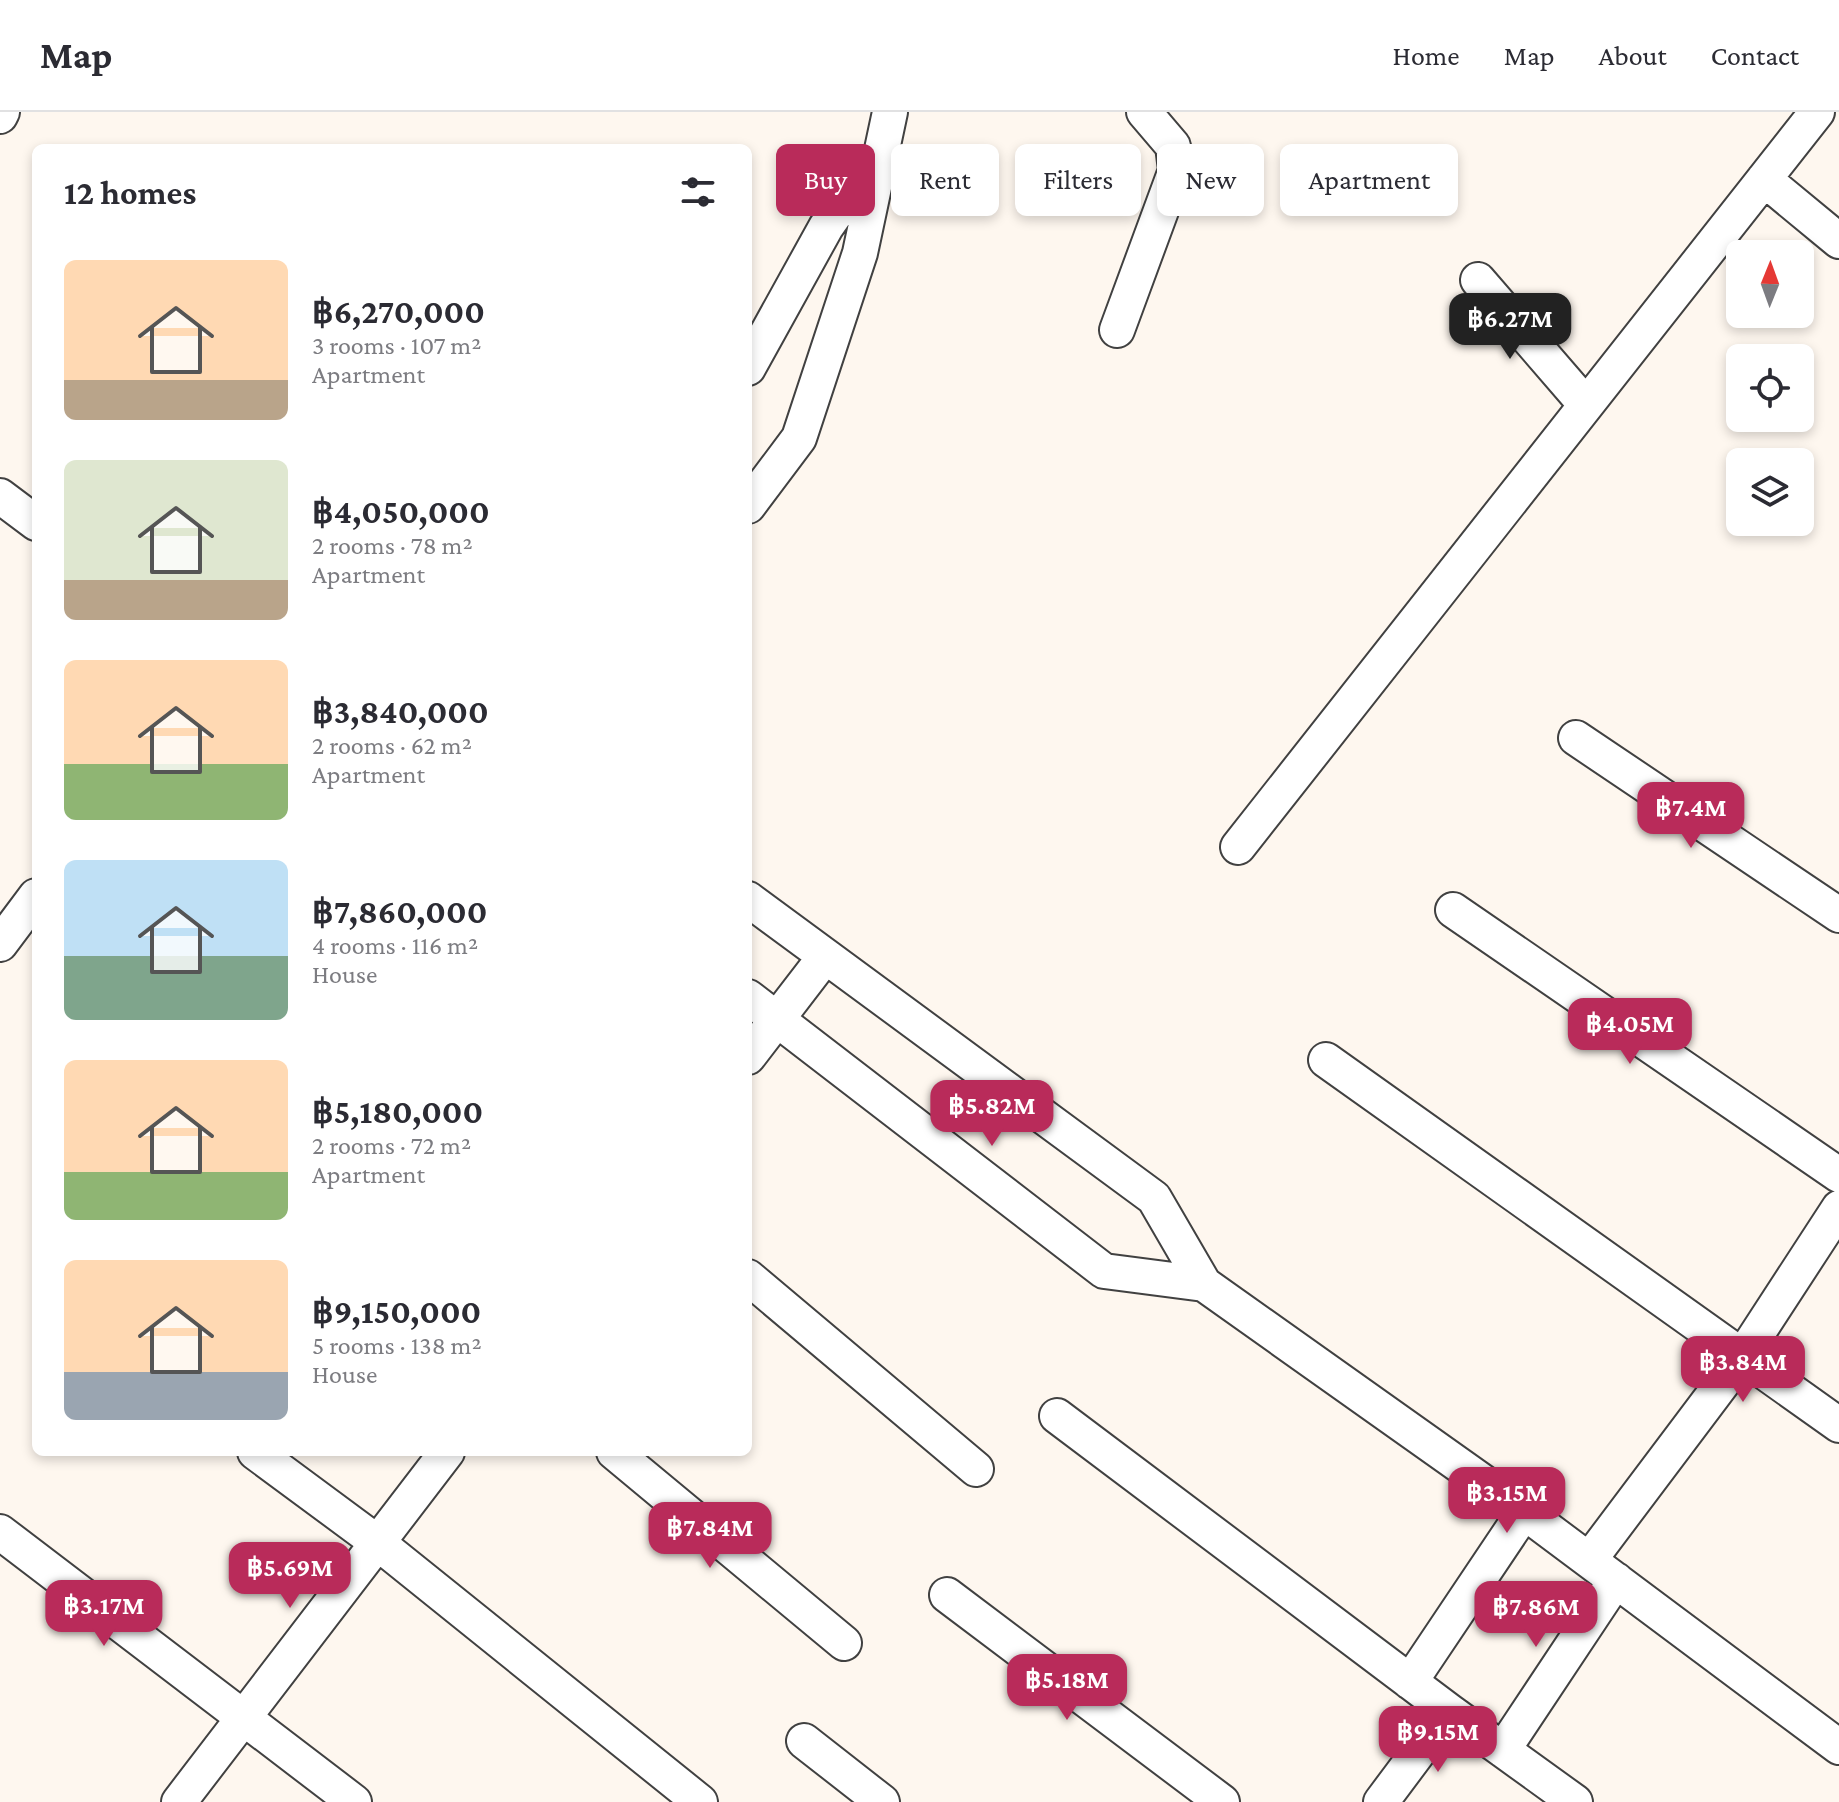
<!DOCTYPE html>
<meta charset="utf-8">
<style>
body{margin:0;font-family:"Crimson Pro",serif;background:#f7f7f7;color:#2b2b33;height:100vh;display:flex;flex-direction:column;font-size:30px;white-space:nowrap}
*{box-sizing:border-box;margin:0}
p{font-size:26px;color:#7c7c81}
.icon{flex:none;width:44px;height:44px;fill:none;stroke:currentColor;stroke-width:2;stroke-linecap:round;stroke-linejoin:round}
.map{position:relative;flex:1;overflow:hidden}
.panel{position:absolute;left:32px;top:32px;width:720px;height:1312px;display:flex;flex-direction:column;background:#fff;border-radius:12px;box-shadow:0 4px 12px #0003}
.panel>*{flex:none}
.guide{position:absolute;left:776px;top:32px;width:760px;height:72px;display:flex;gap:16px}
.needle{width:52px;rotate:1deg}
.controls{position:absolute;left:1726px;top:128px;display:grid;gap:16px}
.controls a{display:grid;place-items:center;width:88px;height:88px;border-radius:12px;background:#fff;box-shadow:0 4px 12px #0003;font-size:40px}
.price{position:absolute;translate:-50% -68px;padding:0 18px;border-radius:16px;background:#b92b5a;color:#fff;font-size:26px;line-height:52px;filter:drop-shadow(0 2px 4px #0008)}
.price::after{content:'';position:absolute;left:50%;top:48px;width:24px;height:18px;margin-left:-12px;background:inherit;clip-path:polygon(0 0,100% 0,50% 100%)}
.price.active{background:#222;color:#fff}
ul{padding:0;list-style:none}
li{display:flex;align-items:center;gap:24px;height:200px;padding:0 32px}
li span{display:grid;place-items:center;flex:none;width:224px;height:160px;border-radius:12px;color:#555}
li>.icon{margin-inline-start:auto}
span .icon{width:96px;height:96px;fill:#fffc;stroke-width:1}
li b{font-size:34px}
h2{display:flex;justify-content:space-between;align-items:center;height:96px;padding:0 32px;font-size:34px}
.pill{padding:0 28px;border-radius:12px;background:#fff;box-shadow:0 4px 12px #0003;font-size:28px;line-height:72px}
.pill.active{background:#b92b5a;color:#fff}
header{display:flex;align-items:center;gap:48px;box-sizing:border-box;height:112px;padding:0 40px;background:#fff;border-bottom:2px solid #e1e1e2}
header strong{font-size:38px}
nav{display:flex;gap:44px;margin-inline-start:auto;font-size:28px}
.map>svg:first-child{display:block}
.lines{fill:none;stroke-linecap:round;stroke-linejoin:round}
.minor-casing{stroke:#414141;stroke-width:38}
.minor{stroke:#fff;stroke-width:34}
</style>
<header>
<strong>Map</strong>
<nav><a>Home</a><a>Map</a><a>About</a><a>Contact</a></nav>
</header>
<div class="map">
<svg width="1839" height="1690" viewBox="0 0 1839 1690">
<rect width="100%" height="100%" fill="#fef7ef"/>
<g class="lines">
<g class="minor-casing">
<path id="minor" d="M 0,4 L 2,0
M 1764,67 L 1839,129
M 1478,168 L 1586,293
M 1117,218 L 1176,58 L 1173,34 L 1144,0
M 748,256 L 826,115 L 871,51
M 0,384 L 36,411
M 748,394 L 799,326 L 860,141 L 890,0
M 1576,626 L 1839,803
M 1238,735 L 1817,0
M 748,787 L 1154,1086 L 1204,1172 L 1507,1387 L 1839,1635
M 1453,798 L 1839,1063
M 0,832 L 36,784
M 748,885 L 1104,1159 L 1204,1172
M 748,945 L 824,846
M 1326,948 L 1839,1313
M 748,1165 L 976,1357
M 1057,1304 L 1449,1599 L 1575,1690
M 255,1340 L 378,1431 L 700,1690
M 614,1340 L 844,1531
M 0,1420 L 354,1690
M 1590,1447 L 1742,1245 L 1839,1096
M 947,1483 L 1222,1690
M 1410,1570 L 1524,1400
M 804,1629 L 882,1690
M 1503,1638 L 1616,1468
M 179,1690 L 447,1340
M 1381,1690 L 1449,1599"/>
</g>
<use href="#minor" class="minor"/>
</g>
</svg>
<div class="controls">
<a><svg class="needle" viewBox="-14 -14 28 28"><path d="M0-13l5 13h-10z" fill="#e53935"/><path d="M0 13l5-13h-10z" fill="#7c7c81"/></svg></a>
<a><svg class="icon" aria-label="locate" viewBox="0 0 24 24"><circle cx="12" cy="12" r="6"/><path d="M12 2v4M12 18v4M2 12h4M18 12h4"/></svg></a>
<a><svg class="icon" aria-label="layers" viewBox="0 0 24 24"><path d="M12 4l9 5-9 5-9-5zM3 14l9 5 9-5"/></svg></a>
</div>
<b class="price active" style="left:1510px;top:249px">฿6.27M</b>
<b class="price" style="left:1691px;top:738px">฿7.4M</b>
<b class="price" style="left:1630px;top:954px">฿4.05M</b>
<b class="price" style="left:992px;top:1036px">฿5.82M</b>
<b class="price" style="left:1743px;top:1292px">฿3.84M</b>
<b class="price" style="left:1507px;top:1423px">฿3.15M</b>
<b class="price" style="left:710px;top:1458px">฿7.84M</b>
<b class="price" style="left:290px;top:1498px">฿5.69M</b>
<b class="price" style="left:104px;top:1536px">฿3.17M</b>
<b class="price" style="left:1536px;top:1537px">฿7.86M</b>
<b class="price" style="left:1067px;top:1610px">฿5.18M</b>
<b class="price" style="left:1438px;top:1662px">฿9.15M</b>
<div class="guide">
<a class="pill active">Buy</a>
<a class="pill">Rent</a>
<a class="pill">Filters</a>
<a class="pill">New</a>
<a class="pill">Apartment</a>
</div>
<section class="panel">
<h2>12 homes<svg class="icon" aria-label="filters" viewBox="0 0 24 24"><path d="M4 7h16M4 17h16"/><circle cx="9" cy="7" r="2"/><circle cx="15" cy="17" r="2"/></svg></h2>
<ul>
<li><span style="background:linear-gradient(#ffd9b3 75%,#b9a48a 0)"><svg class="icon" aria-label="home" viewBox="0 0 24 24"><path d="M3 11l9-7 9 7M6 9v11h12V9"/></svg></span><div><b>฿6,270,000</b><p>3 rooms · 107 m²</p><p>Apartment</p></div></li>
<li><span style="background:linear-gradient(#dfe7d0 75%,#b9a48a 0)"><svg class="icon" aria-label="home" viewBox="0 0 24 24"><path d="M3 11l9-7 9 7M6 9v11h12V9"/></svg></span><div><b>฿4,050,000</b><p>2 rooms · 78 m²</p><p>Apartment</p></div></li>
<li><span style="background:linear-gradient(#ffd9b3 65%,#8fb573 0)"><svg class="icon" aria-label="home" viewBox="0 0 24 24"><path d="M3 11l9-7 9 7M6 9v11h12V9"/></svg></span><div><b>฿3,840,000</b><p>2 rooms · 62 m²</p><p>Apartment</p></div></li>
<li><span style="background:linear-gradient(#bfe0f5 60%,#7fa58c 0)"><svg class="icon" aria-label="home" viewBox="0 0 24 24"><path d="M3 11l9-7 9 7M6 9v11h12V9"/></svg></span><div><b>฿7,860,000</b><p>4 rooms · 116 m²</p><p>House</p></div></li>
<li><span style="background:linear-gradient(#ffd9b3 70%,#8fb573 0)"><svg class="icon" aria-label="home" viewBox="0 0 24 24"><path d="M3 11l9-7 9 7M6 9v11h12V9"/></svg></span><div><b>฿5,180,000</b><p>2 rooms · 72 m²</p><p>Apartment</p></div></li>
<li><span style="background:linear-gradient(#ffd9b3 70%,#9aa5b1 0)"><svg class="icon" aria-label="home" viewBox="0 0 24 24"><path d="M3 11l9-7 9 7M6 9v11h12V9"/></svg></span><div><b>฿9,150,000</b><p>5 rooms · 138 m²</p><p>House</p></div></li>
</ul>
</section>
</div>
